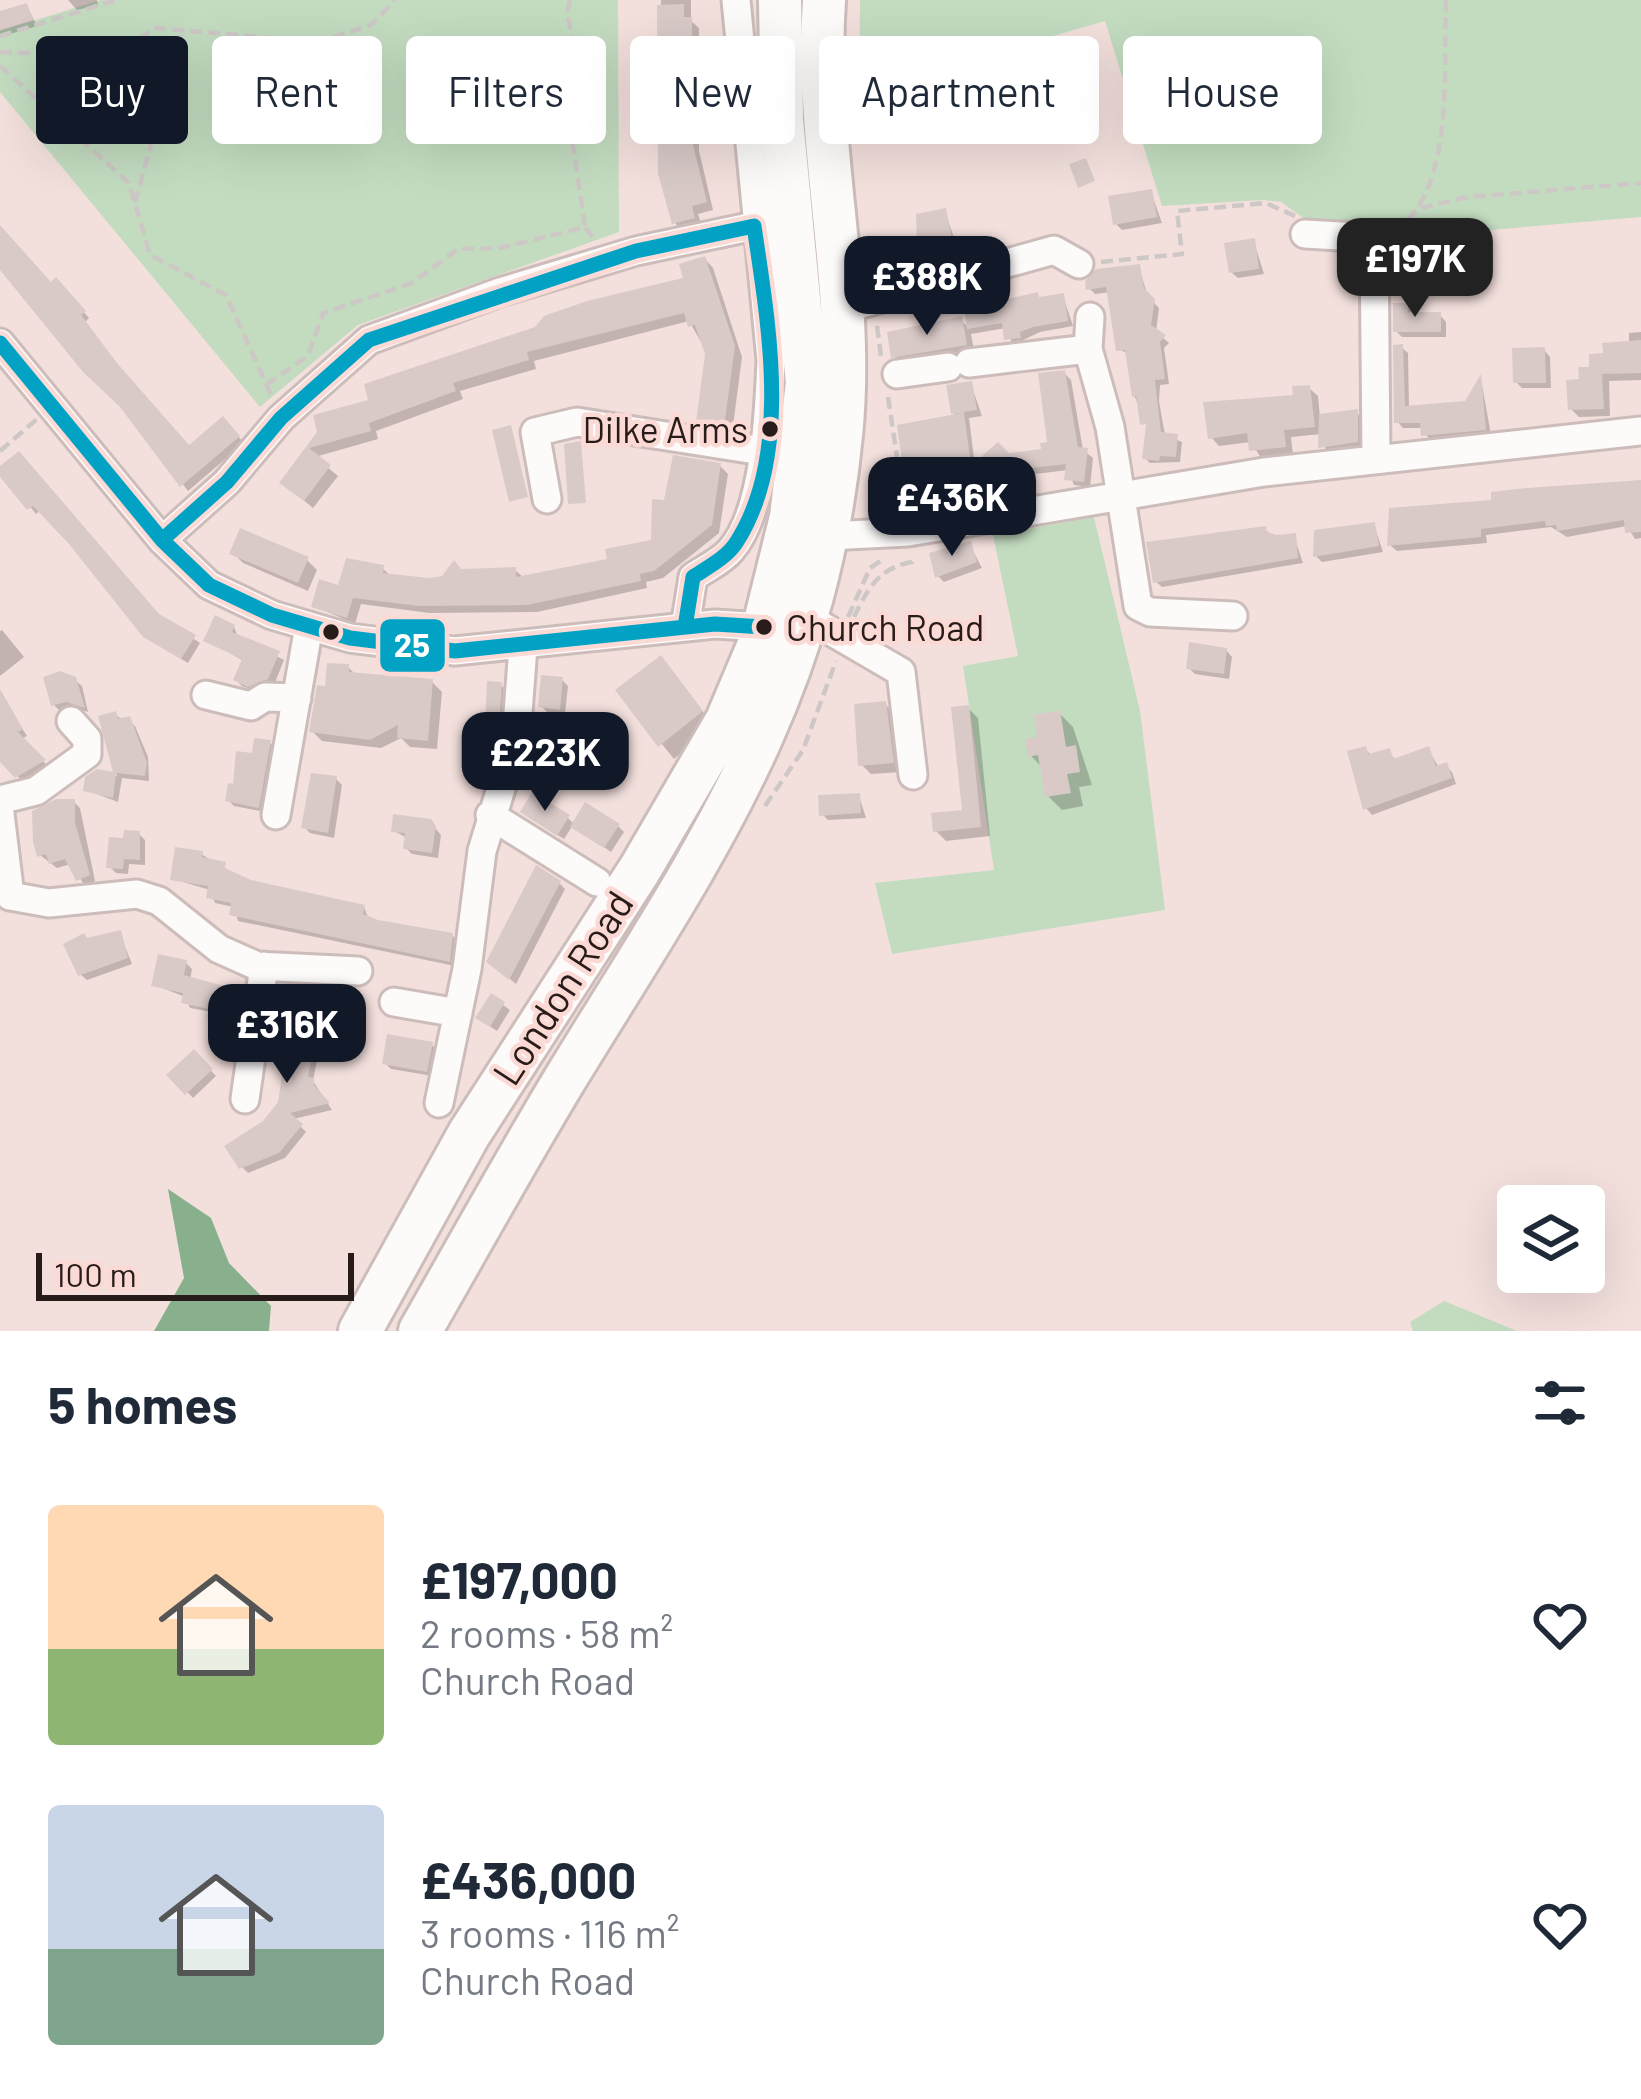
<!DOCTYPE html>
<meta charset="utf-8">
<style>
body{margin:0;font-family:Barlow,sans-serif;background:#f6f6f7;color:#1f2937;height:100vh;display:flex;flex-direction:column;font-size:45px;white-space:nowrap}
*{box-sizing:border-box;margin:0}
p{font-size:39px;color:#747a83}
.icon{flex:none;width:66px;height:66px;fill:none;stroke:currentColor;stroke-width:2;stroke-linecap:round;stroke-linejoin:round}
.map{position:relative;height:1331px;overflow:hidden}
.panel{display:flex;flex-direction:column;background:#fff;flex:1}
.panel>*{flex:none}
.guide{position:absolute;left:36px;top:36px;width:1569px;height:108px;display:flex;gap:24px}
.controls{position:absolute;left:1497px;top:1185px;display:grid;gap:24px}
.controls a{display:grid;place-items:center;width:108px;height:108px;border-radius:12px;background:#fff;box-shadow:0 12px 48px #0002;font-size:60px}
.scale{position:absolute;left:36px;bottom:30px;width:318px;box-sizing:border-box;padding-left:12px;border:6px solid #281c1a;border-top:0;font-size:33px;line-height:42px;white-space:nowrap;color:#281c1a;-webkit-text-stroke:9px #fbdad5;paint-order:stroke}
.price{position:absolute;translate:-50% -102px;padding:0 27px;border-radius:24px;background:#111827;color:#fff;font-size:39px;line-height:78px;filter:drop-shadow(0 3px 6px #0008)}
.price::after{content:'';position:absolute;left:50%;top:72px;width:36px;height:27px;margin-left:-18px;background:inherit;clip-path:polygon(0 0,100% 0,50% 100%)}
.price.current{background:#222;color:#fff}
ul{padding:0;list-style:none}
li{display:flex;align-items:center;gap:36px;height:300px;padding:0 48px}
li span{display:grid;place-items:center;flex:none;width:336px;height:240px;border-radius:12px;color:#555}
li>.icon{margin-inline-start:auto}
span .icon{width:144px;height:144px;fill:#fffc;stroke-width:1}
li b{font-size:51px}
h2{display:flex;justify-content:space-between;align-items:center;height:144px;padding:0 48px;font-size:51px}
.pill{padding:0 42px;border-radius:12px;background:#fff;box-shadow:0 12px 48px #0002;font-size:42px;line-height:108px}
.pill.current{background:#111827;color:#fff}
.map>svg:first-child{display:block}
.green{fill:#c3dcc0}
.water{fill:#89b08c}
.shadow{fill:#0003}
.building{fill:#d9cac8}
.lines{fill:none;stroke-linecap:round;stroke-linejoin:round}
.minor-casing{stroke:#ccbdbb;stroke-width:33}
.highway-casing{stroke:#ccbdbb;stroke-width:48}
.path{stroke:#cdc7c6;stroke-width:4.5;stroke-dasharray:12 6;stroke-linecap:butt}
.minor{stroke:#fdfafa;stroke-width:27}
.highway{stroke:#fdfafa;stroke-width:42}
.bus-1-casing{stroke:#fbdad5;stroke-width:24}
.bus-1{stroke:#02a2c5;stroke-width:15}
.bus-dot{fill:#281c1a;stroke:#fbdad5;stroke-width:4.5}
.labels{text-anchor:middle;stroke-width:9;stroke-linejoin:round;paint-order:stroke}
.bus-label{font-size:36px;fill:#281c1a;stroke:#fbdad5;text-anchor:end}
.street-label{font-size:39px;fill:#281c1a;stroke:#fbdad5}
.line-badge{stroke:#fbdad5;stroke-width:4.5}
.badge-label{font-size:33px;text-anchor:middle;font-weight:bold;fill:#fff}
</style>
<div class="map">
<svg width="1641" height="1331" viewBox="0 0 1641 1331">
<rect width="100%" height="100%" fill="#f3e0dd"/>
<path class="green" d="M 101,0 L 618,0 L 619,232 L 358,325 L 260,407 L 0,92 L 0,31 Z
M 860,0 L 1641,0 L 1641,217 L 1386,239 L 1385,222 L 1316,227 L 1281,202 L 1263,200 L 1162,206 L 1105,21 L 859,92 Z
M 1094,517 L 1140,711 L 1165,910 L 892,954 L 875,883 L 994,870 L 963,666 L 1018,656 L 993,535 Z
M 1444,1301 L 1517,1331 L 1413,1331 L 1410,1322 Z"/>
<path class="water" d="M 168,1189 L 211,1218 L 229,1263 L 271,1306 L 269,1331 L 154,1331 L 184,1278 Z"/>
<path class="shadow" d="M 68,0 L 97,0 L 98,5 L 77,10 Z
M 661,0 L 691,0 L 691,21 L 699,28 L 699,151 L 713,210 L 698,214 L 702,226 L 683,231 L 675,223 L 660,111 Z
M 27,6 L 37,26 L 0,37 L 0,15 Z
M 930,82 L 941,112 L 950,110 L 958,128 L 935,133 L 927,119 L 903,124 L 897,118 Z
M 1151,192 L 1162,223 L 1122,230 L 1116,224 Z
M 945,211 L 956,244 L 945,246 L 949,267 L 937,270 L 920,245 Z
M 0,226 L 51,285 L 56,281 L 89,318 L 84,323 L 123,372 L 190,449 L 223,420 L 244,443 L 188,491 L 123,406 L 0,267 Z
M 1254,242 L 1264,274 L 1238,278 L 1231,272 Z
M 705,259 L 713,268 L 742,357 L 732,434 L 708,430 L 700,421 L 708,354 L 689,321 L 534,361 L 536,369 L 460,391 L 463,399 L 376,431 L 378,439 L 315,457 L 338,476 L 313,508 L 283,483 L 321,433 L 372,402 L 687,280 Z
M 1139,267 L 1148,297 L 1159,308 L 1156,332 L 1169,343 L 1164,348 L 1169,384 L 1160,385 L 1159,401 L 1165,435 L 1182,442 L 1180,462 L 1150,463 L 1145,458 L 1148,428 L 1134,395 L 1128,354 L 1119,349 L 1110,292 L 1095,294 L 1089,288 Z
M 1063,296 L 1073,326 L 1040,332 L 1013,345 L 1006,328 L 971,334 L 975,355 L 904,366 L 894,356 L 961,320 L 970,329 L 967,311 Z
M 1407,306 L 1413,313 L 1440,315 L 1446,322 L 1446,337 L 1402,337 L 1396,331 Z
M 1641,332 L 1641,380 L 1609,381 L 1610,416 L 1579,417 L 1571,409 L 1582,382 L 1606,356 L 1629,344 L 1629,333 Z
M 1401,347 L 1408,353 L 1409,409 L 1467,404 L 1481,379 L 1491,435 L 1430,441 L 1423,428 L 1403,428 L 1397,421 Z
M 1544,350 L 1550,357 L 1551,388 L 1522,388 L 1516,382 Z
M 1064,373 L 1071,380 L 1083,450 L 1093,458 L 1090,487 L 1074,485 L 1068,470 L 1027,475 L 1028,482 L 1015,484 L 929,490 L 933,516 L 919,518 L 912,512 L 900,427 L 957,416 L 954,413 L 971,384 L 982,416 L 969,418 L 975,466 L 1044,451 L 1051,444 Z
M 1309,388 L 1318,396 L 1320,417 L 1356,412 L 1362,418 L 1363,448 L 1327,453 L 1321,434 L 1291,437 L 1293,455 L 1261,458 L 1251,442 L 1219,446 L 1211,437 Z
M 720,466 L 728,474 L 719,533 L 663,578 L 646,582 L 647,588 L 537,612 L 429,613 L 361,604 L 355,624 L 314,606 L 382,568 L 392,577 L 430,581 L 461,572 L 515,570 L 524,578 L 611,561 L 654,542 L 667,503 Z
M 0,470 L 160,617 L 200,643 L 188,663 L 153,642 L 41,510 L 36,514 Z
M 1641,481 L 1641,538 L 1635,539 L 1627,526 L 1567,537 L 1551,527 L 1486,535 L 1487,543 L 1397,551 L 1390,545 L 1495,502 Z
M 1374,525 L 1383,552 L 1322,562 L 1316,556 Z
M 1265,529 L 1271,535 L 1294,536 L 1303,563 L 1162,587 L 1155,581 Z
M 970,545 L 982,568 L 944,582 L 938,576 Z
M 233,553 L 307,560 L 317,570 L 308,591 L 243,563 Z
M 234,627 L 238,637 L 284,660 L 274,685 L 256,691 L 242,686 L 236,680 L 244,661 L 206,640 Z
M 2,630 L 24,657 L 0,676 L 0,631 Z
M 1226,650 L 1232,657 L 1229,679 L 1195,674 L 1189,668 Z
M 348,667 L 357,676 L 432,682 L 442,692 L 437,749 L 410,747 L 401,738 L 381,748 L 322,741 L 312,731 L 328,690 Z
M 674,673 L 714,726 L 674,759 L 619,691 Z
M 75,680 L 82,686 L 88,712 L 74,707 L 60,711 L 53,704 Z
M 562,680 L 568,686 L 565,714 L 547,712 L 541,706 Z
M 501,685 L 507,691 L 504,731 L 494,731 L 488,724 Z
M 6,704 L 27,736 L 21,739 L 49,767 L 23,782 L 0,756 L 0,708 Z
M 885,704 L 895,715 L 902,772 L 871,774 L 861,764 Z
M 968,708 L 978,718 L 990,836 L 946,841 L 936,831 L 965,813 Z
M 1059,713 L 1073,727 L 1092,785 L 1079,787 L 1083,806 L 1062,810 L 1048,796 L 1043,768 L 1031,756 Z
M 115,715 L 135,726 L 148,757 L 149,781 L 122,778 L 118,802 L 86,790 L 98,772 L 117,776 L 102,718 Z
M 270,743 L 276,749 L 265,812 L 234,806 L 228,800 Z
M 1365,749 L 1372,756 L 1389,752 L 1396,761 L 1429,750 L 1439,768 L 1446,766 L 1452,772 L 1456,784 L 1372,815 L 1366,808 Z
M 336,779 L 342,785 L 334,838 L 310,833 L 304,827 Z
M 859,796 L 866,818 L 828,820 L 822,814 Z
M 74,802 L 80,808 L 95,881 L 85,886 L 71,864 L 57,868 L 40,855 Z
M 530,818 L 568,818 L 575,825 L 618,826 L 624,832 L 611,852 L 573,825 L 564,839 Z
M 430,822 L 441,835 L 438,858 L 412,854 L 406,848 L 407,838 L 394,831 Z
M 139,834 L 145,840 L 145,865 L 129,864 L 128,874 L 116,873 L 109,866 L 126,841 Z
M 201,854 L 250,883 L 364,907 L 369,920 L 452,935 L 458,942 L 455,966 L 238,921 L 234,907 L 215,903 L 210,890 L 173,879 Z
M 559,883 L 565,889 L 516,984 L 496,968 Z
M 120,934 L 132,964 L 87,980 L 80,974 L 88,941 Z
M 186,963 L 192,969 L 190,980 L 247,1000 L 241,1028 L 218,1023 L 212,1012 L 190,1008 L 185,997 L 155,985 Z
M 323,993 L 329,999 L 313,1081 L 332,1110 L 293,1119 L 306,1132 L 285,1158 L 248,1173 L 242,1167 L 280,1104 Z
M 492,997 L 510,1010 L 497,1031 L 485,1023 Z
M 432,1045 L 438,1051 L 433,1076 L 391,1069 L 385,1063 Z
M 194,1053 L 216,1076 L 193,1098 L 171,1075 Z"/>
<path class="building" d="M 27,3 L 33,20 L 0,30 L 0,11 Z
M 684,4 L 684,17 L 692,17 L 692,141 L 707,202 L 692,206 L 695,218 L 672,224 L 658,174 L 657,5 Z
M 931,78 L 938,110 L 951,107 L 954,123 L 926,128 L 923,114 L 894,119 L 888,87 Z
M 1086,158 L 1095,181 L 1078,188 L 1069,164 Z
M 1152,189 L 1157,217 L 1113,225 L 1108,196 Z
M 946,208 L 952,239 L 941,241 L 946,262 L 928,266 L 923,245 L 917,246 L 916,214 Z
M 0,225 L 51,282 L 56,277 L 86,311 L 81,315 L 117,363 L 189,445 L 223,416 L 240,436 L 180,487 L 120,407 L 83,372 L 0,270 Z
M 1255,238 L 1259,269 L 1229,273 L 1224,243 Z
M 705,256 L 735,346 L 724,427 L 696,422 L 705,354 L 695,325 L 688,327 L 684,313 L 527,352 L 529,360 L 453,383 L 456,391 L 369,423 L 371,431 L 309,448 L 331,465 L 304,501 L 279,483 L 317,432 L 313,415 L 368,400 L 364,384 L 535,327 L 544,316 L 587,301 L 683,278 L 679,264 Z
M 1140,264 L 1144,288 L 1155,299 L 1151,325 L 1166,335 L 1160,342 L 1165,379 L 1155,380 L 1161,432 L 1178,434 L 1176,457 L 1160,456 L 1159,461 L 1142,459 L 1146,424 L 1140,425 L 1136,396 L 1132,397 L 1125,350 L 1116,351 L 1106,287 L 1086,290 L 1085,281 L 1096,269 Z
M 1038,292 L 1039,297 L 1064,293 L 1068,321 L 1033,327 L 1020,332 L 1021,338 L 1004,340 L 1002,323 L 967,329 L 964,309 Z
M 1393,303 L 1408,303 L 1408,312 L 1441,312 L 1441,332 L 1393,332 Z
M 962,316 L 967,345 L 891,358 L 887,332 Z
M 1641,340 L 1641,373 L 1602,374 L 1604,409 L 1568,410 L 1566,380 L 1579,379 L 1578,367 L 1589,367 L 1589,354 L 1603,353 L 1602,343 Z
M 1403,344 L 1405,406 L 1465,401 L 1481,374 L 1486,430 L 1421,436 L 1420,423 L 1394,423 L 1393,345 Z
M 1545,347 L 1546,383 L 1513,383 L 1512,348 Z
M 1065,370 L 1078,447 L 1088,448 L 1084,482 L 1064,480 L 1066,464 L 1022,469 L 1023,476 L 1007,479 L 932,483 L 924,484 L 928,510 L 909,513 L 897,425 L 961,413 L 951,414 L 946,385 L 972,381 L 977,410 L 964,412 L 971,466 L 998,442 L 1009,453 L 1041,449 L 1040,443 L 1047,442 L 1038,373 Z
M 1310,385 L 1315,427 L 1284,430 L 1286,447 L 1249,451 L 1247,433 L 1208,439 L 1203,402 L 1293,395 L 1292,386 Z
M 1358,409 L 1358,442 L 1318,448 L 1319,414 Z
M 511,425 L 528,497 L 509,502 L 492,430 Z
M 581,441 L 586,503 L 568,504 L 564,444 Z
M 19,451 L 159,614 L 196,635 L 181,659 L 143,637 L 69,544 L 33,506 L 27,510 L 0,477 L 0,466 Z
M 673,455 L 721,463 L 712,525 L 654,571 L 640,574 L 641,581 L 527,605 L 419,606 L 353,598 L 347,618 L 311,607 L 319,579 L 338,585 L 346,558 L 384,565 L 383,573 L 429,578 L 442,576 L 454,560 L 461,569 L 516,567 L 516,577 L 607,559 L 605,549 L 651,540 L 652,499 L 664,500 Z
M 1641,480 L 1641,532 L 1625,533 L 1624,520 L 1557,531 L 1556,525 L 1546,526 L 1545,521 L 1481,529 L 1481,537 L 1387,546 L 1389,508 L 1491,500 L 1491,492 L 1527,488 Z
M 1375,522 L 1379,546 L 1313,557 L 1314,530 Z
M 1266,526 L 1267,532 L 1277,535 L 1296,533 L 1298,558 L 1153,583 L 1146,542 Z
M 240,528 L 309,557 L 298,583 L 229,554 Z
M 971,541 L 977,562 L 935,578 L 929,553 Z
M 215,615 L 235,625 L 232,632 L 280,651 L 268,679 L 248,687 L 233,680 L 242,659 L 203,641 Z
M 1189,642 L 1227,648 L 1224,674 L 1186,669 Z
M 661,655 L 703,711 L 658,747 L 615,690 Z
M 327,663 L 349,664 L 349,672 L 433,679 L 428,741 L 397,738 L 398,725 L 370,740 L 309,732 L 317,685 L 325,686 Z
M 60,671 L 76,677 L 85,708 L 66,702 L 51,706 L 43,677 Z
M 541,675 L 563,677 L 560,710 L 538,707 Z
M 487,681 L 502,682 L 499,726 L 485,726 Z
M 0,689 L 23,729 L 18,732 L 46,760 L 15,778 L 0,762 Z
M 886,701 L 894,763 L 858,766 L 854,704 Z
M 969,705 L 981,827 L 933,832 L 931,813 L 962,810 L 951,707 Z
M 1060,710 L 1066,747 L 1076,745 L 1080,772 L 1067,774 L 1071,793 L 1045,797 L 1038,755 L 1028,757 L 1025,739 L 1037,737 L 1034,715 Z
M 116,711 L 118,719 L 130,716 L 147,763 L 145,776 L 116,773 L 113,798 L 83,791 L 85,777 L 97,769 L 113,772 L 98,716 Z
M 254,738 L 271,740 L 259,808 L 225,801 L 228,783 L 233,784 L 236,751 L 252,753 Z
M 1366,746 L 1368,754 L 1390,748 L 1393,759 L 1429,746 L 1436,766 L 1447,762 L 1452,778 L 1363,810 L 1347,751 Z
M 311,773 L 337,776 L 328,833 L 301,828 Z
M 532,792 L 570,815 L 557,836 L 520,812 Z
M 860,793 L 861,813 L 819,816 L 818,795 Z
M 56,799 L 75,799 L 75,823 L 90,875 L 76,881 L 65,859 L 49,864 L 46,854 L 37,857 L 33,842 L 32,811 Z
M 585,802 L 620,824 L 604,848 L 570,827 Z
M 393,814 L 431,819 L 436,826 L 432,853 L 403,849 L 405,833 L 391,832 Z
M 124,830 L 140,831 L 140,860 L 124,859 L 123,869 L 106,868 L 109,837 L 123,838 Z
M 175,847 L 203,851 L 202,857 L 226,862 L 225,868 L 251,880 L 365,905 L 363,914 L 378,920 L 453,933 L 450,962 L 229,915 L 231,903 L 206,898 L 208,886 L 170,880 Z
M 536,865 L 561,881 L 509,980 L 486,962 Z
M 121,930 L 128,958 L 78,976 L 63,944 L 84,933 L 87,938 Z
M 158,954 L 187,960 L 184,975 L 242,991 L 236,1024 L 207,1017 L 209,1009 L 181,1003 L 183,993 L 151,986 Z
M 296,986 L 325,990 L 308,1077 L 314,1078 L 314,1085 L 330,1103 L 290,1113 L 303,1124 L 279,1153 L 239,1169 L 224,1146 L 263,1121 L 278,1102 Z
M 491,993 L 505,1002 L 490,1027 L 475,1018 Z
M 387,1034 L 433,1042 L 427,1072 L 382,1064 Z
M 194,1049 L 213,1069 L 185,1095 L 166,1075 Z"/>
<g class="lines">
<g class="minor-casing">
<path id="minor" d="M 1305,234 L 1374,238 L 1376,459
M 843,309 L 1054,250 L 1079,264
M 1090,317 L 1088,349 L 1110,427 L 1138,606 L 1150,612 L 1233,616
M 0,343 L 162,540 L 209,585 L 272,615 L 350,638 L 455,651 L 715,624 L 764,627
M 969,363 L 1088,349
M 897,374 L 948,367
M 547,499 L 535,432 L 577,422 L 762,451
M 162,540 L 227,482 L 281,418 L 369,340 L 500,292 L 636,251 L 754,226
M 814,546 L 828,536 L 908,532 L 1264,472 L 1641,431
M 810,619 L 901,672 L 913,775
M 685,627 L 693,577 C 706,568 722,561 731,550 C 765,511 769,410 771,360 L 736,0
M 206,695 L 251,706 L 265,697 L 297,698
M 0,800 L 36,791 L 87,754 L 87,739 L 71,721
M 0,814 L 10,896
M 276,815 L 309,626
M 490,815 L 597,882
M 10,896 L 49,903 L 137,894 L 159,901 L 219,949 L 257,966 L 358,971
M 394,1002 L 458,1013
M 245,1099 L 264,966
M 439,1103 L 467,969 L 482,851 L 516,739 L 523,647"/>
</g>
<g class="highway-casing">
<path id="highway" d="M 360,1331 L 469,1134 L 640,869 L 727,720 L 760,642 L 791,517 L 807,383 L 782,120 L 780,0
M 420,1331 C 468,1247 515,1162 565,1079 C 700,858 815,703 841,435 C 856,290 814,145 824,0"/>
</g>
<path class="path" d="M 570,0 L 567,13 L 574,46 L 569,117 L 585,227
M 0,36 L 116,0
M 0,52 L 108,56 L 156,28 L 319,42 L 371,25 L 395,0
M 0,66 L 129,183 L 150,255 L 226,295 L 272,397
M 135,203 L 182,29
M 1421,208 L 1468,197 L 1641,183
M 1394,231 C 1456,192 1443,66 1446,0
M 1101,262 L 1182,254 L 1177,211 L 1266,203 L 1295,216
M 877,326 L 881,356
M 266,385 L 308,356 L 323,313 L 412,283 L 458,249 L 500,248 L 585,227 L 593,237
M 888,397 L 905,510
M 0,451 L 37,419
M 848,617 L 870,568 L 885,558
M 854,617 C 868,588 879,568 912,562 L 912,557
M 765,806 L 803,750 L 836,661"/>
<use href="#minor" class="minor"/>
<use href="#highway" class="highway"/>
<g class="bus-1-casing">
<path id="bus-1" d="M 0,343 L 162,540 L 209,585 L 272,615 L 350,638 L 455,651 L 715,624 L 764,627
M 162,540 L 227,482 L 281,418 L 369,340 L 636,251 L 754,226 C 768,322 793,455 736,543 C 726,558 708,567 693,577 L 685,627"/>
</g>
<use href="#bus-1" class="bus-1"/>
</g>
<g class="bus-dot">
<circle cx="770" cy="429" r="10"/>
<circle cx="764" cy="627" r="10"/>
<circle cx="331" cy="632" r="10"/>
</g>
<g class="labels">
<g class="bus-label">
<text x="748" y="443">Dilke Arms</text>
<text x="786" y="641" text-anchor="start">Church Road</text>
</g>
<g class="street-label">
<text transform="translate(563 988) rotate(-57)" y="14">London Road</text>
</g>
</g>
<rect class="line-badge" x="378" y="617" width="69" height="57" rx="12" fill="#02a2c5"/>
<g class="badge-label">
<text x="412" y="657">25</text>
</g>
</svg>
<div class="controls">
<a><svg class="icon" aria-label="layers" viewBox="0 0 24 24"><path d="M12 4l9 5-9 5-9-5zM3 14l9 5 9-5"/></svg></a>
</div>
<div class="scale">100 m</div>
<b class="price current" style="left:1415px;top:320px">£197K</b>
<b class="price" style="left:927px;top:338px">£388K</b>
<b class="price" style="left:952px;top:559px">£436K</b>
<b class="price" style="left:545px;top:814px">£223K</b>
<b class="price" style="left:287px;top:1086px">£316K</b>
<div class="guide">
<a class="pill current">Buy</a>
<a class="pill">Rent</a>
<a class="pill">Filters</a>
<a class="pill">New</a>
<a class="pill">Apartment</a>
<a class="pill">House</a>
</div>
</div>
<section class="panel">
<h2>5 homes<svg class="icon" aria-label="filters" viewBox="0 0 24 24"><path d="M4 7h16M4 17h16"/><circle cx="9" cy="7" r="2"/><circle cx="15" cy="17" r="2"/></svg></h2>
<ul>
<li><span style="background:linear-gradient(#ffd9b3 60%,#8fb573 0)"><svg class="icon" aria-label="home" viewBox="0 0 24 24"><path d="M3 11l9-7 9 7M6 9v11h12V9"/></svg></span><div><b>£197,000</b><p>2 rooms · 58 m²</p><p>Church Road</p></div><svg class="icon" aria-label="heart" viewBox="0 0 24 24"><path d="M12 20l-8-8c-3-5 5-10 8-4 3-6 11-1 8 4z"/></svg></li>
<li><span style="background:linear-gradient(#c9d6e8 60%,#7fa58c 0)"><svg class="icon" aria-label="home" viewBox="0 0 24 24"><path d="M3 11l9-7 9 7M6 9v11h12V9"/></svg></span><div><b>£436,000</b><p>3 rooms · 116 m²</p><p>Church Road</p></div><svg class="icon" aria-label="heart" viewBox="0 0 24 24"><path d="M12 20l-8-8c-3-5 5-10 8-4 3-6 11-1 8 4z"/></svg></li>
</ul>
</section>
